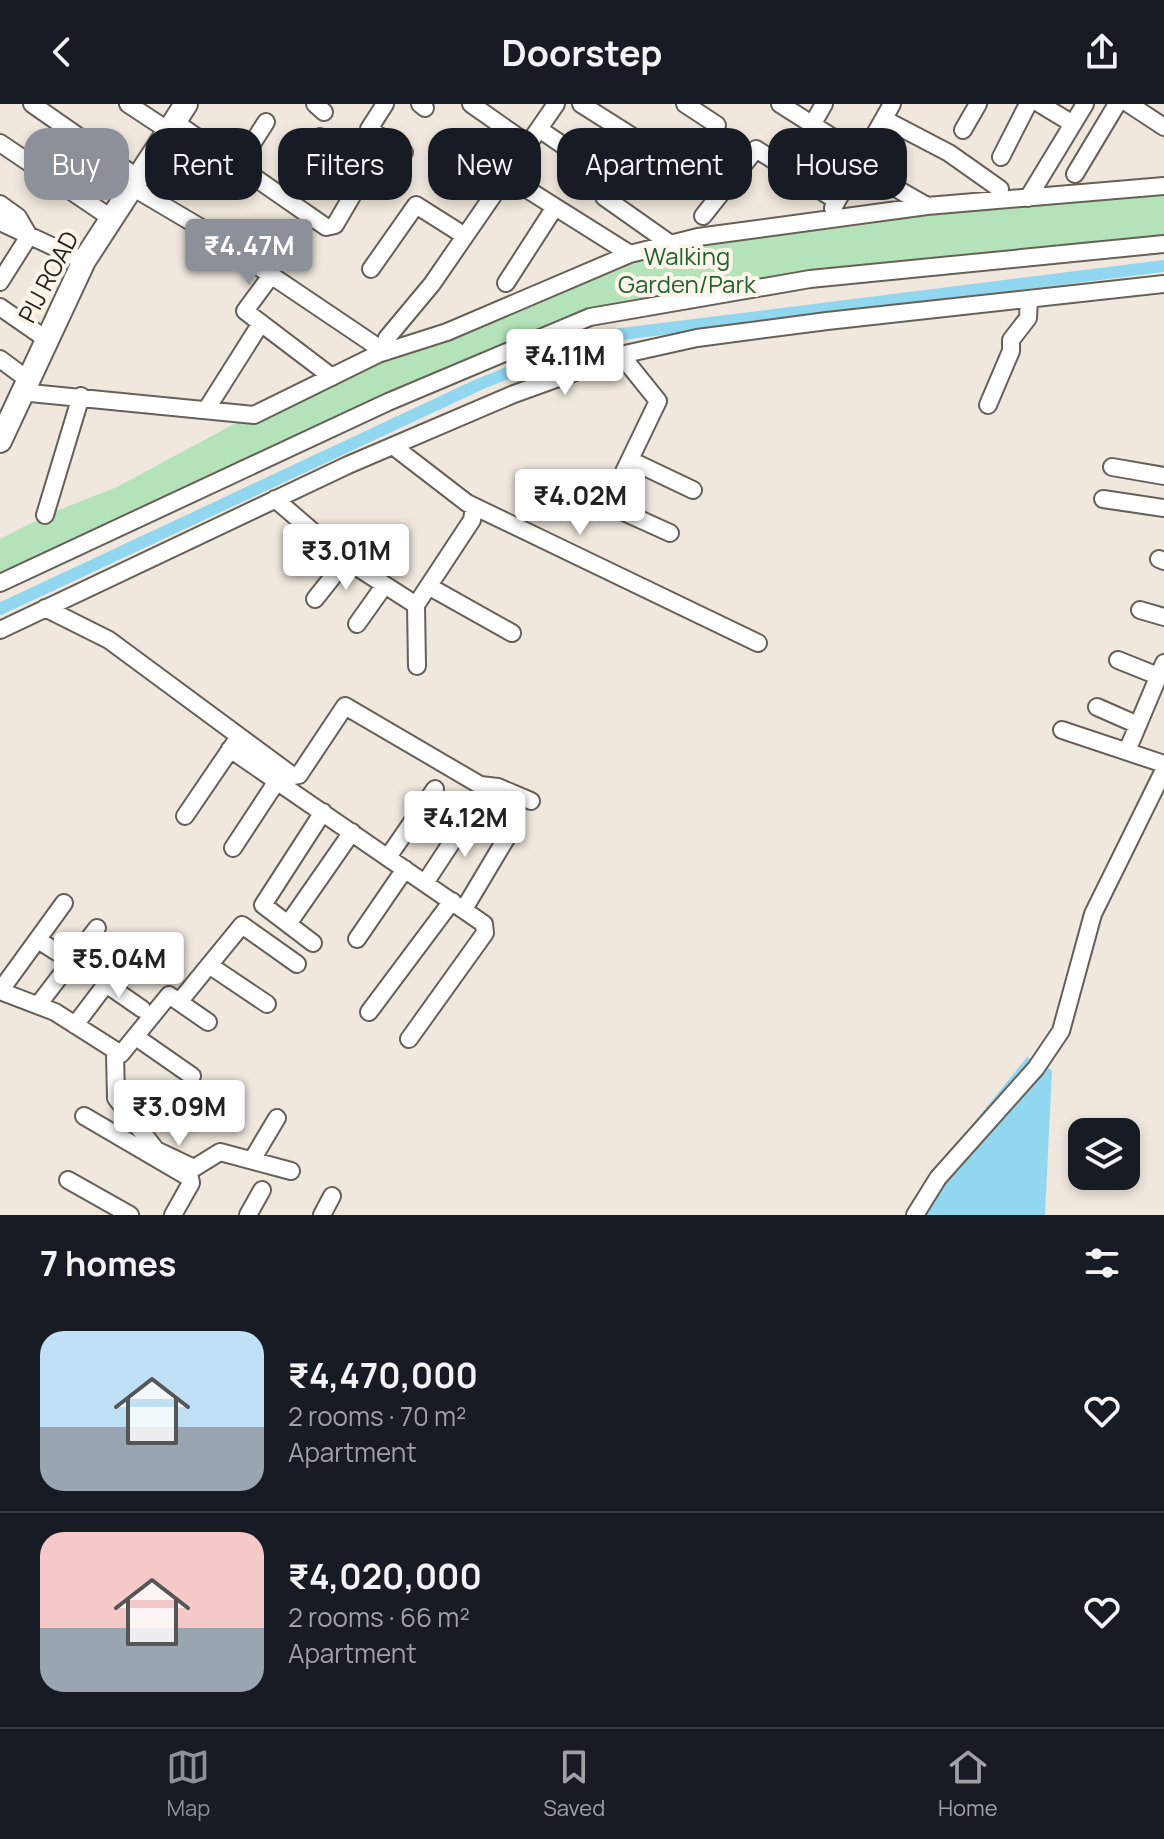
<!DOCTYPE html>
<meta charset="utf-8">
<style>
body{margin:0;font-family:Manrope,sans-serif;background:#242831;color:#f1f3f6;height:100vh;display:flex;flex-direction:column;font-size:30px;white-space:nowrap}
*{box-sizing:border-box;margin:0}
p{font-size:26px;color:#9ea1a6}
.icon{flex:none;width:44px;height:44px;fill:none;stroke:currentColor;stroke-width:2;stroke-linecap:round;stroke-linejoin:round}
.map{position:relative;height:1111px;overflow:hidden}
.side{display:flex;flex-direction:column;background:#171b24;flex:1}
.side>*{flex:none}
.banner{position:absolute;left:24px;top:24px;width:1116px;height:72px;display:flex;gap:16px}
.tools{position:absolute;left:1068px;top:1014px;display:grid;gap:16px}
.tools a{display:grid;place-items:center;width:72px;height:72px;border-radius:16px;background:#171b24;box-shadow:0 4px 12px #0003;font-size:40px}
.price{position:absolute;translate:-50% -68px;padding:0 18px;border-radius:8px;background:#fff;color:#222;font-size:26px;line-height:52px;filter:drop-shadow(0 2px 4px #0008)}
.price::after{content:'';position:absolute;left:50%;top:48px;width:24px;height:18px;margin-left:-12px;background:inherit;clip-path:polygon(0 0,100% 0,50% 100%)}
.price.active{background:#8c9099;color:#fff}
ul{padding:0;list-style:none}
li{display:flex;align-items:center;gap:24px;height:200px;padding:0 40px}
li+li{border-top:2px solid #363941}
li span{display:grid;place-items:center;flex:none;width:224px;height:160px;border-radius:24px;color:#555}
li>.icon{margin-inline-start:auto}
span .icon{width:96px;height:96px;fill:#fffc;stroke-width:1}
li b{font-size:34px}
h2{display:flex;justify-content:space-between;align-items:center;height:96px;padding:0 40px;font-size:34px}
.chip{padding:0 28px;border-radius:24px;background:#171b24;box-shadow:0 4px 12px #0003;font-size:28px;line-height:72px}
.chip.active{background:#8c9099;color:#fff}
header{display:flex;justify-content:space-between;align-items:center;height:104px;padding:0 40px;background:#171b24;font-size:36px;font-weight:700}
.tab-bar{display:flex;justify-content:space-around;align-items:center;height:112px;border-top:2px solid #363941;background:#171b24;font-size:22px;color:#9ea1a6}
.tab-bar a{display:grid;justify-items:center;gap:4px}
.tab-bar .active{color:#8c9099}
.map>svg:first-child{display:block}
.green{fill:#b5e3b9}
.water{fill:#92d7f0}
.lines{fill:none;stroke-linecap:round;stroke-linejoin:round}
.canal{stroke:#92d7f0;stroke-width:12}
.minor-casing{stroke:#666057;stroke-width:20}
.major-casing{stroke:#666057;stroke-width:26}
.minor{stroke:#fff;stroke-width:16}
.major{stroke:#fff;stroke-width:22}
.labels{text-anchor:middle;stroke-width:8;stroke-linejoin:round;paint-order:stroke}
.park-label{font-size:24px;fill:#21632e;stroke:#fdf5eb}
.street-label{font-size:24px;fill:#23211d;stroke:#fdf5eb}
</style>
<header><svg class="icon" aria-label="back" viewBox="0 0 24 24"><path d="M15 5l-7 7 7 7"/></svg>Doorstep<svg class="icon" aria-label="share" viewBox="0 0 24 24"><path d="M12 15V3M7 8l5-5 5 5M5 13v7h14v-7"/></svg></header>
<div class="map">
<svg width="1164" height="1111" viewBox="0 0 1164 1111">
<rect width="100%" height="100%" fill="#f0e8de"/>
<path class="green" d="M 1164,87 L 1164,135 L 568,214 L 0,474 L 0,435 L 51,409 L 117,383 L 234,320 L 395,249 L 466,229 L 677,142 L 842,124 L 1030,97 Z"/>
<path class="water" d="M 1027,953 L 1052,966 L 1045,1111 L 912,1111 L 934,1068 Z"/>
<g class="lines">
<path class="canal" d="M 0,505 L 480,280 L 598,233 L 1164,162"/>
<g class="minor-casing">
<path id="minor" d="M 32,0 L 138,74
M 128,0 L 169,27
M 315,0 L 324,8
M 385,0 L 369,25 L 404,48
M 420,0 L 425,4
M 471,0 L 528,40
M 581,0 L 679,62
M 685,0 L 717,21
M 780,0 L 843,40
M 1040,0 L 1073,20
M 1129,0 L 1164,23
M 884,15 L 949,49 L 1000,85
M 175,18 L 326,123 L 335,121 L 372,58
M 812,21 L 824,0
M 539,25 L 592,61
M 963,26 L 978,0
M 0,39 L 111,114
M 1001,53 L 1028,0
M 443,56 L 494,90
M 238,62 L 266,18
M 857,62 L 927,102
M 1075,70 L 1117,0
M 506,72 L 630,150
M 132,83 L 198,122 L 385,248 L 387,234 L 432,180 L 556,0
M 283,92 L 320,33
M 604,93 L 672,141
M 1028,94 L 1085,0
M 0,100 L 18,113 L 29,132 L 0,178
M 833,104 L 892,0
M 703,112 L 756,45 L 837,97
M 0,118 L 84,157
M 371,165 L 416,101 L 465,132
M 270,173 L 245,207 L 332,273
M 506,179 L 555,103
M 0,203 L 46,235
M 621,251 L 658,297 L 608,401 L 670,429
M 0,255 L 27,275
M 20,288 L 254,311 L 378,250 L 447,228 L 630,150 L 698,133 L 927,102 L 1164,82
M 988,301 L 1011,247 L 1011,236 L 1028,214 L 1029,195
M 206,306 L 261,219
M 393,342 L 467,399 L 758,539
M 630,356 L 693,386
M 1112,363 L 1164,372
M 275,395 L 346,456 L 416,501 L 472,416 L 474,403
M 1103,395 L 1164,404
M 45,411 L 81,292
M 1159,455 L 1164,457
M 0,479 L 388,298 L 590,213 L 810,175 L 1164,140
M 430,483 L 512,529
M 315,495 L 346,456
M 416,501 L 417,562
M 45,504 L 109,536 L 293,672 L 299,671 L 345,602 L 480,681 L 498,683 L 531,697
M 1140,506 L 1164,513
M 357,520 L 384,482
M 0,526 L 348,361 L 514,290 L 625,250 L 697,234 L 827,217 L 1164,180
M 1118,556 L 1158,572
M 1097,603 L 1138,621
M 1062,626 L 1164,660
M 1130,640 L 1164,559
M 230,645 L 484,820 L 485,829 L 409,935
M 185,712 L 236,637
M 233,744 L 277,677
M 388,753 L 435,685
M 425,779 L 471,709
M 464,805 L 507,733
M 288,820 L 352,728
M 357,835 L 405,765
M 38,836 L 71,857
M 313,839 L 263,801 L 323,708
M 209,861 L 267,900
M 106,880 L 142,905
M 0,887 L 55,908 L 121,950 L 169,891 L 208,918
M 0,887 L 64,799
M 179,898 L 242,821 L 297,860
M 38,901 L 97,824
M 369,908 L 452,797
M 75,921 L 131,847
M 136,933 L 192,972
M 115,949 L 116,994 L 156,1046 L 194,1064 L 220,1048 L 291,1067
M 84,1012 L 190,1074 L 191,1079 L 173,1111
M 252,1056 L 277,1014
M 68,1076 L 130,1111
M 248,1111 L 262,1086
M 322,1111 L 332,1092
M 915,1111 L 938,1074 L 1036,964 L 1061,927 L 1093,810 L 1164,666"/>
</g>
<g class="major-casing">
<path id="major" d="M 0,337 L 84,157 L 186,0"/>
</g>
<use href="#minor" class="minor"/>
<use href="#major" class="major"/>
</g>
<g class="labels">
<g class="park-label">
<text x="687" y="161">Walking<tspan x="687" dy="28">Garden/Park</tspan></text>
</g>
<g class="street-label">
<text transform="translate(49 173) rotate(-62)" y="8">PIJ ROAD</text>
</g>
</g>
</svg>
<div class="tools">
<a><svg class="icon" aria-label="layers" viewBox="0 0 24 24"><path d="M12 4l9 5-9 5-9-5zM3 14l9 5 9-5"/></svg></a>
</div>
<b class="price active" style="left:249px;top:183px">₹4.47M</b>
<b class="price" style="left:565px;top:293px">₹4.11M</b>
<b class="price" style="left:580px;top:433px">₹4.02M</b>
<b class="price" style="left:346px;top:488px">₹3.01M</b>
<b class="price" style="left:465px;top:755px">₹4.12M</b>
<b class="price" style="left:119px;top:896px">₹5.04M</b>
<b class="price" style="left:179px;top:1044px">₹3.09M</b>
<div class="banner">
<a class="chip active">Buy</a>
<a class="chip">Rent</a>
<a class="chip">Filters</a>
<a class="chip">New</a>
<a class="chip">Apartment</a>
<a class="chip">House</a>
</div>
</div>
<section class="side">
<h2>7 homes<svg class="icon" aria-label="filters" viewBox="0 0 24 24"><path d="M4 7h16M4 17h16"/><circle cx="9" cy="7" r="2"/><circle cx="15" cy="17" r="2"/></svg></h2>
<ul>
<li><span style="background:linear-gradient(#bfe0f5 60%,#9aa5b1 0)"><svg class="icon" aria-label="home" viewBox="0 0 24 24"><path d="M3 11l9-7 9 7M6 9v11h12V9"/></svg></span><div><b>₹4,470,000</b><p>2 rooms · 70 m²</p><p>Apartment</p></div><svg class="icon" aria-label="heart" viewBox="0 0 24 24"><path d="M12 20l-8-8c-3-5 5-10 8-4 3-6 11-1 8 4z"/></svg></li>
<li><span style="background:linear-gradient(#f6c9c9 60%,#9aa5b1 0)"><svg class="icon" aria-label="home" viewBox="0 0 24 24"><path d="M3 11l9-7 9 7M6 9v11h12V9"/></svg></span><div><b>₹4,020,000</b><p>2 rooms · 66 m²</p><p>Apartment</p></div><svg class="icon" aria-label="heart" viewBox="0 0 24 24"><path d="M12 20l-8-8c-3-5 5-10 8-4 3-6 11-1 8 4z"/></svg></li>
</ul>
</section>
<nav class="tab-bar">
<a class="active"><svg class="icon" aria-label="map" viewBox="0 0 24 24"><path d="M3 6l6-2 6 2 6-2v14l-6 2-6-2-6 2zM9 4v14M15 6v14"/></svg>Map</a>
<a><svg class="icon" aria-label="saved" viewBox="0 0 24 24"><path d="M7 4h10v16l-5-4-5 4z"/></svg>Saved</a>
<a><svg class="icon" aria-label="home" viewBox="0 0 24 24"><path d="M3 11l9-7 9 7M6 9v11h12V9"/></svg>Home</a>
</nav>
